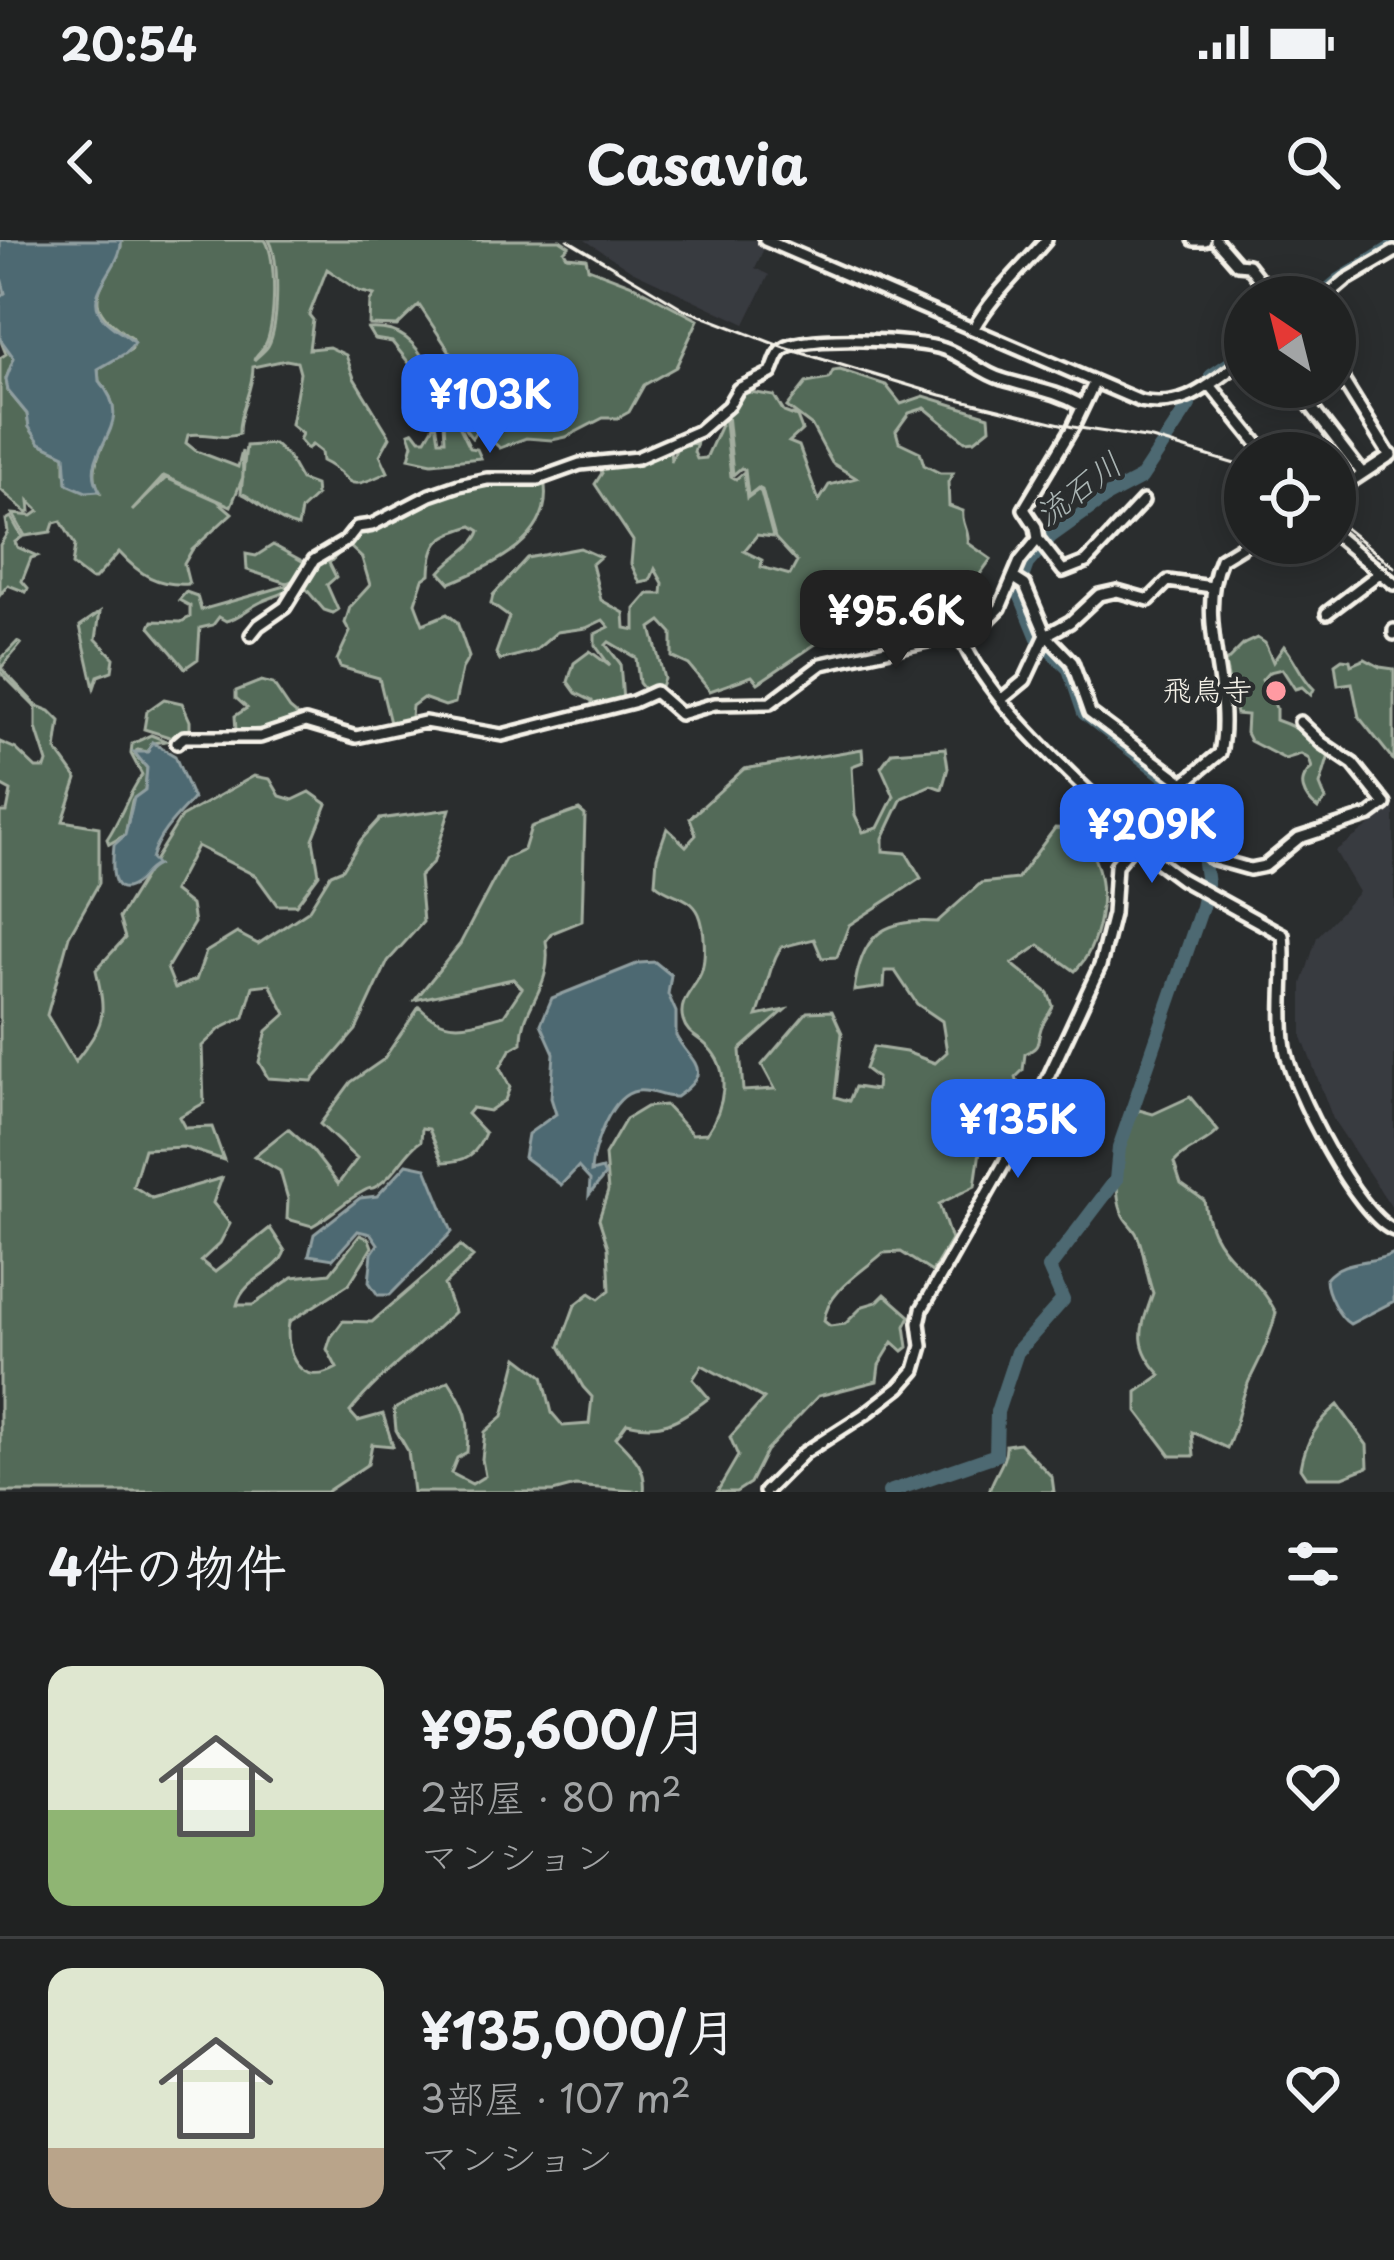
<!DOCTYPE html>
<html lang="ja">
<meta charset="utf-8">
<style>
body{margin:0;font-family:"Playpen Sans","Klee One",sans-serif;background:#2d2f2f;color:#f1f3f6;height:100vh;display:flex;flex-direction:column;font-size:45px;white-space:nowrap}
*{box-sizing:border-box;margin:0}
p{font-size:39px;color:#a2a4a5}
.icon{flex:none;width:66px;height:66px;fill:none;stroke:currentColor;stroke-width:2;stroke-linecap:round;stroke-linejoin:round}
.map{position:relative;height:1252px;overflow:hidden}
.details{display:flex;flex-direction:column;background:#202222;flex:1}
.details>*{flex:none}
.needle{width:78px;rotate:325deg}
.buttons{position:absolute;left:1224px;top:36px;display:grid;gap:24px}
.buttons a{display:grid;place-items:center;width:132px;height:132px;border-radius:50%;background:#202222;box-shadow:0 6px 30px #0003,0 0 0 3px #3d3f40;font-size:60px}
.price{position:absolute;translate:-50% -102px;padding:0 27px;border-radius:24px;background:#2563eb;color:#fff;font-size:39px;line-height:78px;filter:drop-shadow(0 3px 6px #0008)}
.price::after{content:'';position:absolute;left:50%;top:72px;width:36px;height:27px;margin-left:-18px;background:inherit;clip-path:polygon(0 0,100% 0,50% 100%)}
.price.current{background:#222;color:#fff}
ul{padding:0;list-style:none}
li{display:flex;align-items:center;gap:36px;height:300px;padding:0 48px}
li+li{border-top:3px solid #3d3f40}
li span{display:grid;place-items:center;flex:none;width:336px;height:240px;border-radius:24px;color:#555}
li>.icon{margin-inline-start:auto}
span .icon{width:144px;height:144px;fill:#fffc;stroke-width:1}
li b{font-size:51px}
h2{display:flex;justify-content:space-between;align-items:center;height:144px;padding:0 48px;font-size:51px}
.status{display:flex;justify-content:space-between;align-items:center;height:84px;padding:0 60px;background:#202222;direction:ltr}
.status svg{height:33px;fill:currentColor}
header{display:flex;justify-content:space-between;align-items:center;height:156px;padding:0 48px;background:#202222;font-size:54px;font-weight:700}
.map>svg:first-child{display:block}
.built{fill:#393a40}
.green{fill:#536b58;stroke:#a4aea0;stroke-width:3}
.water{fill:#4e6972;stroke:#909fa1;stroke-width:3}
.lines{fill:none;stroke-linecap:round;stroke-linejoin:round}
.river{stroke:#4e6972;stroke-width:14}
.street-casing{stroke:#f4f1e8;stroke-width:18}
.street{stroke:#2a2d2e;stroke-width:9}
.rail{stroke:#f4f1e8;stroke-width:3}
.poi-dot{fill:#ff9aa2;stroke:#2a2d2e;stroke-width:4.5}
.labels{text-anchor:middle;stroke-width:9;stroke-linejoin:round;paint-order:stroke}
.poi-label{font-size:30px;fill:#f4f1e8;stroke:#2a2d2e;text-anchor:end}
.water-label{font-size:33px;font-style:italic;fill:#a9b4b3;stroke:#2a2d2e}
</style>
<div class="status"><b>20:54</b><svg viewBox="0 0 49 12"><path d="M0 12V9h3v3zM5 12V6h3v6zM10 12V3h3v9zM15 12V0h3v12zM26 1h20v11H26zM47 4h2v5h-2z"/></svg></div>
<header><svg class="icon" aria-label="back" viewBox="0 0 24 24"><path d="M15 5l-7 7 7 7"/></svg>Casavia<svg class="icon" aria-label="search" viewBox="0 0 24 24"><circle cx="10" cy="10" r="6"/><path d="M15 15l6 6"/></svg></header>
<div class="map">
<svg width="1394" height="1252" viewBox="0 0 1394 1252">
<rect width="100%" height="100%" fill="#2a2d2e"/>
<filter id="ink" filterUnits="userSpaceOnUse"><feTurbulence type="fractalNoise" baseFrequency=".00833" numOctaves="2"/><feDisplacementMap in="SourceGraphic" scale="24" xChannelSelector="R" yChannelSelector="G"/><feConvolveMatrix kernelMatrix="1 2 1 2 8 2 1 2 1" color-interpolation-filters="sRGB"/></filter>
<g filter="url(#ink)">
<path class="built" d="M 585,0 L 757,0 L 766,4 L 755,28 L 769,35 L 745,84 L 632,31 Z
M 1394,568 L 1394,971 L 1333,879 L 1302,797 L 1302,744 L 1317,697 L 1359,652 L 1335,611 Z"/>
<path class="green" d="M 121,0 L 265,0 C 277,15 276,88 265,105 C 262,111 256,114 254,120 C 258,116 265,111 268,106 C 279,86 280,19 269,0 L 560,0 L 569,6 L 564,11 L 567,16 L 586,18 L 588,28 L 630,44 L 698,80 L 676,127 L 644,145 L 629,172 L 618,178 L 603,178 L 566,197 L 552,200 L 526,198 L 500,208 L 478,188 L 472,198 C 456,180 451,164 468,148 L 468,139 L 419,65 L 397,86 L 369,85 L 370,61 L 374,55 L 359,51 L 327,29 L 309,75 L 313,80 L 309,109 L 329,107 L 346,115 L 354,138 L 390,197 L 380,215 L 388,232 C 338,256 357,237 322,221 L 321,212 L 312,205 L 307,209 L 299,200 L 302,194 L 291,185 L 300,133 L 297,122 L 286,120 L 253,127 C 253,151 238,172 239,194 C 223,201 205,191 188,195 L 186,203 L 196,211 L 238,227 L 242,211 L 243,237 L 231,266 L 164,236 L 132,271 L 166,238 L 218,261 L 232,273 L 192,310 L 184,324 L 189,344 C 157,346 140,335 119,312 L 95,339 L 90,339 L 72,325 L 75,305 L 61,281 L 54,283 L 51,292 L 25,296 L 13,274 L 32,276 L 39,271 L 29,261 L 30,272 L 27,273 L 0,249 L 0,118 L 6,114 L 0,99 L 14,118 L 6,139 L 8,151 L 27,174 L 29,187 L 40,203 L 65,215 L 65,232 L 99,251 C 79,209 140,185 99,141 L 98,129 L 132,109 L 132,99 C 79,62 98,58 121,7 Z
M 368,89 C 401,87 415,101 431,131 L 429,141 L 418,134 L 392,102 L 374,99 Z
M 840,130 L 886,145 L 901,164 L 924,156 L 989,176 L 990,188 L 975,200 L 965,201 L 925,168 L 909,173 L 896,191 L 899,202 L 920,212 L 924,225 L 940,233 L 953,233 L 948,242 L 949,266 L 963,271 C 961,283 970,292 968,303 L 991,319 L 975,341 L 977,351 L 965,367 L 946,375 L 929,362 L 889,384 L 882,382 L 829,395 L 758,443 L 752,436 L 710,451 L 689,425 L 672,417 L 672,393 L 661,381 L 651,388 L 664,439 L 659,451 L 648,454 L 639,443 L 636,418 L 609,402 L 606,405 L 620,423 L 623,461 L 620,466 L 592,466 L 592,461 L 576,453 L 568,442 L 574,423 L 590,411 L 610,426 L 595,405 L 595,394 L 609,387 L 603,380 L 586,388 L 557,392 L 535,411 L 500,420 L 496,413 L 509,377 L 491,364 L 493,355 L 527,318 L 580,308 L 600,317 L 592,324 L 601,360 L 624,373 L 625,388 L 635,390 L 635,369 L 648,354 L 662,354 L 663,343 L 655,329 L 650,341 L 640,343 L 631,324 L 633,301 L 595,244 L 602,233 L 599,226 L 665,207 L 670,210 L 671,222 L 677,207 L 697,202 L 694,212 L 697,219 L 706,218 L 721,185 L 717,178 L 724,174 L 731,236 L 736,239 L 744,232 L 747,258 L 758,250 L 761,252 L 773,297 L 757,295 L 744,311 L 762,320 L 761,327 L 790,335 L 797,322 L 775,298 L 762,250 L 758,248 L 748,256 L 745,230 L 741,228 L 733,235 L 727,174 L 739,150 L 774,156 L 784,172 L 797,177 L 802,190 L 789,202 L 799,206 L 819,261 L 829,245 L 856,238 L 832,223 L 812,186 L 787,167 L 806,143 L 829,139 L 833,131 Z
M 440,147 L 470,208 L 477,209 L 481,218 L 432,223 L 409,218 L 413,204 L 409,193 L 414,191 L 420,199 L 426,199 L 436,182 L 439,200 L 445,200 L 444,180 L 433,159 Z
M 274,204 L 288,217 L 301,240 L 315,245 L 316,256 L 301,270 L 298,287 C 274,282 262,262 241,253 L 246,206 Z
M 487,240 L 544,240 C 556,298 493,325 450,343 L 440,332 C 451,318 476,306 480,291 L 472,286 C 440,296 431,300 430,334 L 423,339 L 415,363 L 423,384 L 447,374 L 457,382 L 469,417 L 462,429 L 455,463 L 445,466 L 423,458 L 412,466 L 410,486 L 391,487 L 379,438 L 340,427 L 337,420 L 350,392 L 345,383 L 350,367 L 370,345 L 362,318 L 348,305 L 329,323 L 336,337 L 327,345 L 338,370 L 333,373 L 324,370 L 300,342 L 305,333 L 355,292 L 365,288 L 367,294 L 372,293 L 371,287 L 417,264 Z
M 11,277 L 22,297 L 15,302 L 17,307 L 37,316 L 31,318 L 22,341 L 28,348 L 26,352 L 8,345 L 0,355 L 0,305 L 8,292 L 6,280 Z
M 273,305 L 304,322 L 297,339 L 287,343 L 247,330 L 246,314 L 256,316 Z
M 296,343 C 286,355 275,355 261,362 C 248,368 241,377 226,381 L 219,377 L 213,385 L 200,388 L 198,419 L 185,428 L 150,387 L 153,381 L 181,382 L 190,377 L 190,366 L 179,360 L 186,352 L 197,356 L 201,370 Z
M 100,372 L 96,399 L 114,418 L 112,431 L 98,436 L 94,448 L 80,386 Z
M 1257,398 L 1265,403 L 1273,422 L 1284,406 C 1295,418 1300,436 1314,449 L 1311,455 L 1302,447 L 1295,449 L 1282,429 L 1269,432 L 1262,440 L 1276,468 L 1276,480 C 1304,489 1308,500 1330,512 L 1320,545 L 1326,560 L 1318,569 C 1304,558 1295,541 1312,528 L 1309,519 L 1301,514 L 1285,519 L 1250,501 L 1246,493 L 1247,475 L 1236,474 L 1225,423 L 1244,404 Z
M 17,402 L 21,404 L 1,428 L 37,466 L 50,471 L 60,481 L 56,510 L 77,539 L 63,581 L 99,587 L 99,643 L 69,696 L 47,775 L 75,822 C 105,783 107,777 96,730 L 125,698 L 119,678 L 181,577 L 254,536 L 270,539 L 280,556 L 293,560 L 310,552 L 327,564 L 313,599 L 319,634 L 296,665 L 277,665 L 256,636 L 197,606 L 173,651 L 191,665 L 194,683 L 167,728 L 175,748 L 196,740 L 206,712 L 237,693 L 258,704 L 308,671 L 331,634 L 343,629 L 361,600 L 380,579 L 450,569 L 434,621 L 419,637 L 423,682 L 388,721 L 356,790 L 312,841 L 268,838 L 259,822 L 267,791 L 286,774 L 270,744 L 253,746 L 244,777 L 220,789 L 202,806 L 204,863 L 179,877 L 185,888 L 212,887 L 224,920 L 184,907 L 144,909 L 133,946 L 152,958 L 222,938 L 213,963 L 230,984 L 220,1003 L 201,1021 L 215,1032 L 270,988 L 285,1011 C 277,1035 244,1037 237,1065 L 253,1065 L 293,1037 L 330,1033 L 360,995 L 369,999 L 372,1007 L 349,1044 L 289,1082 C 284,1114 300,1149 337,1128 L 327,1109 L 331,1097 L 343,1081 L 372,1082 L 460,1006 L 473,1017 L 444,1045 L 454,1072 C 419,1107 380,1134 350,1172 L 358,1181 L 383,1174 L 393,1206 L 372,1204 L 368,1224 L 326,1252 L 0,1252 L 0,572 L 7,572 L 11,551 L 0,545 L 0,502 L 16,509 L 36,528 L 45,528 L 47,522 L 36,488 L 36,468 L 0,432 L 0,420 Z
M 1342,419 L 1350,420 L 1351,425 L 1365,419 L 1380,427 L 1394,429 L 1394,521 L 1359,477 L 1352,443 L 1338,445 L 1335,424 Z
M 261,441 L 273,444 L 290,469 L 301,478 L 296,486 L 236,491 L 235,476 L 247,468 L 236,458 L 236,451 Z
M 164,459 L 182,463 L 190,481 L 190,499 L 182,501 L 144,489 L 147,471 Z
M 151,495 L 166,501 L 152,503 L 148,512 L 137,510 L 135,515 L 147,528 L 145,550 L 132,561 L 125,595 L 109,604 L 107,599 C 121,578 127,556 142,535 L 131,514 L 132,504 Z
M 945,508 L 948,528 L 942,549 L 931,545 L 902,558 L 883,598 L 883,611 L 906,613 L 921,638 L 849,685 L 837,717 L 822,718 L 814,699 L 781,707 C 767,730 767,752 757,776 L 785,770 L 740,810 L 743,851 L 775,849 L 762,825 L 807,772 L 832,771 L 842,793 L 835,857 L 849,861 L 855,847 L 876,850 L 877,838 L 865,829 L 873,807 L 906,812 L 935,823 L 947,812 L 942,781 L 917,764 L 895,731 L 885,731 L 884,747 L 854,751 C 861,697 881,678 937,682 L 981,643 L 1017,639 L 1055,588 L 1071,589 C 1079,598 1090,608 1095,620 C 1109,653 1100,706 1075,731 L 1039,705 L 1012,724 L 1048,753 L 1053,766 C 1050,773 1043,782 1041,788 C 1036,803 1042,806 1025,814 L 1023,830 L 1016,837 C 1028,879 1015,890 980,911 L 975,946 L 939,964 L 951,1000 L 932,1032 L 901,1012 L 883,1013 C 862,1032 827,1051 824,1081 L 830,1086 L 845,1084 L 863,1066 L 877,1062 L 885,1054 L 910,1076 L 905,1086 L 908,1107 L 903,1111 L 893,1102 L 879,1125 L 877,1141 L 818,1156 L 766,1211 L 750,1243 L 736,1252 L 717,1252 L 738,1216 L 730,1197 L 764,1159 L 702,1125 L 693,1139 L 709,1158 C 678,1180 665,1192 627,1183 L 616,1198 C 632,1215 647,1227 644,1252 L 575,1246 L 553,1252 L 413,1252 L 408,1211 L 396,1190 L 394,1169 L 449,1141 C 467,1169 470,1178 467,1212 L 457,1218 L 451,1233 L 472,1244 L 485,1236 L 482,1219 L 485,1192 L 503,1176 L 518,1117 L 543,1136 L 552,1173 L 563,1186 L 589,1184 L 592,1157 L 583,1147 L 560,1106 L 575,1065 L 590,1053 L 599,1059 L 610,1050 L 608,1007 L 599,979 L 608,951 L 605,915 L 626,879 L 646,867 L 665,865 L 692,894 L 707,893 C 724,868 732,831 708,807 C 699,797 687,795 683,780 C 677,759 697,748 702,730 C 706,715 705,688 699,674 C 690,654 669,657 655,643 L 657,617 L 667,588 L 686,606 L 696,595 L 690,578 L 744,529 L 862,509 L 863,522 L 852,526 L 855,575 L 863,592 L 878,588 L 894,556 L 881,527 L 892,512 Z
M 579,570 L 585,575 L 582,681 L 552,693 L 546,701 C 554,750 521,763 522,803 L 510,810 L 500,828 L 510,847 L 505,860 L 489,871 L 472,868 L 467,874 L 485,893 C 477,914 466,922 443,922 L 429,889 L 422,888 L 421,901 C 404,912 398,932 380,944 C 367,953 376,944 362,952 C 345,961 330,976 312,986 L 287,979 L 288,959 L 280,931 L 254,916 L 288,889 L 312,910 L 338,944 L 357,919 L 320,884 L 351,842 L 383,820 L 419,767 C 447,795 470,784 504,775 L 522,748 L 513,739 L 415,760 L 460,704 L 505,619 L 524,610 L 531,587 Z
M 1190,857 L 1218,891 C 1204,907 1187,907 1174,923 L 1181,944 L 1204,960 C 1210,1018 1254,1027 1276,1073 C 1270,1097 1263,1114 1252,1135 C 1240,1156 1238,1185 1227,1208 L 1192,1192 L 1194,1216 L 1171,1216 L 1137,1171 L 1137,1152 L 1161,1135 C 1132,1104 1141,1088 1153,1053 C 1146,1035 1145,1014 1138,997 C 1135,988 1125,982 1122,973 C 1111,943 1120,895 1139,870 L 1153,874 Z
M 1338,1165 L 1367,1205 L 1368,1227 L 1343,1237 L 1307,1237 L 1301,1228 C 1305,1203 1318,1181 1338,1165 Z
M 1019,1203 L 1052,1237 L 1054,1252 L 989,1252 C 993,1235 1007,1222 1006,1205 Z"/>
<path class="water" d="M 0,0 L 121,0 C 123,29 80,53 104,79 C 112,89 126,94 134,103 L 126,113 L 98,129 L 99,141 C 142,189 75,209 100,251 L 86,252 L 67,244 L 65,215 L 40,203 L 29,187 L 27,174 L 8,151 L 6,139 L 14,118 L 0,99 L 0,56 L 5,53 L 0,33 Z
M 152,502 L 175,516 L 193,559 C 177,576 157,595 151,619 L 157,625 C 145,630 144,638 135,644 C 107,662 113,617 114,605 L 125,595 L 134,558 L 145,550 L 147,528 L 134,512 L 148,512 Z
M 655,722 L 671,735 L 668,754 L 676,772 L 676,796 C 691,823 716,830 676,857 C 662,858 652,849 637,851 C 611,854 592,908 591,932 L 602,929 L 605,935 L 589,955 L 590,940 L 578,927 L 561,945 L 524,917 L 528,894 L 556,874 L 551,858 L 554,813 L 541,784 L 552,758 L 639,723 Z
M 407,924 L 426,928 L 452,992 L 390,1055 L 378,1055 L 369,1042 L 372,1013 L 378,1004 L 371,994 L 358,991 L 333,1019 L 309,1015 L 314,994 L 360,958 L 377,956 Z
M 1394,1013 L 1394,1061 L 1350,1084 C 1339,1078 1326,1052 1326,1039 C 1344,1017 1372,1025 1394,1013 Z"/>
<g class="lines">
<path class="river" d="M 1319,57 L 1338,41 L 1394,6
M 1211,136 L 1245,113
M 889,1252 L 996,1215 L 997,1172 L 1017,1112 L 1063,1060 L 1049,1028 L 1116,940 L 1119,908 L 1202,667 L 1207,644 L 1195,560 L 1084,473 L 1069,429 L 1038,398 L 1018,349 L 1027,324 L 1051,296 L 1107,256 L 1141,238 L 1189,165"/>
<g class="street-casing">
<path id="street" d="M 765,0 L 1140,161 C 1187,171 1210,143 1245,119
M 1194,0 L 1205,0
M 1216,0 L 1237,24 L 1248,25 L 1273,57
M 1326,57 L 1346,40 L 1394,12
M 974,88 C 993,54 1021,30 1046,0
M 1335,118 L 1344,142 L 1390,216
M 1210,145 L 1265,213
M 1296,147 L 1362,233
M 1335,252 L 1391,215
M 1335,295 L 1394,344
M 1038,299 L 1063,331 L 1086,322 L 1143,261
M 1014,338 L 1025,345 L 1046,395 L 1072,422 L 1090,473 L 1196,552 L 1207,614 L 1211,618 L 1250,629 L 1265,626 L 1299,598 L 1370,575 L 1385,564 L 1353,524 L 1322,503 L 1300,482
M 1327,373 L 1381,332
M 1394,390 L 1394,394
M 251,395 L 259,385 L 285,367 L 314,320 L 346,301 L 357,287 L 372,285 L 430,255 L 459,245 L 487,239 L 538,239 L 580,224 L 637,218 L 699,191 L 728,166 L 738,149 L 771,133 C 776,124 776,115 784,109 C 805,94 919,100 944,109 C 965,116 981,133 1002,139 C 1031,148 1056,151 1082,166
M 960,395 C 997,479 1097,553 1158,622 L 1181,639 L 1283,695 C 1287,730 1279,771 1285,808 C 1291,847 1358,977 1394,990
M 1002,459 L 1025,440 L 1046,395 L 1070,382 L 1099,355 L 1117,351 L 1149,360 L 1168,341 L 1212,347
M 177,503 L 184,497 L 260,497 L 305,482 L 356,497 L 425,482 L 502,495 L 633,462 L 655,452 L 680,474 L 715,464 L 770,463 L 822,424 L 978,390 L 1000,368 L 1020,321 L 1038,299 L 1036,287 L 1024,269 L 1073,187 L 1094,143
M 765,1252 L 804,1213 L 865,1174 L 900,1147 L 915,1130 L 922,1106 L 919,1083 L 922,1069 L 1026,885 L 1100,726 L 1113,674 L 1116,625 L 1185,542 L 1220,513 C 1234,446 1194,382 1221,319 L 1247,303"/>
</g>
<use href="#street" class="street"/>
<path class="rail" d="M 568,0 L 684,69 L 785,108 L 941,155 L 1073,187 L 1152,199 L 1245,227
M 1335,280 L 1394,327"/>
</g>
</g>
<circle class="poi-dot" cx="1276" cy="451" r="12"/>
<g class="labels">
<g class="poi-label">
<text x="1252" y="461">飛鳥寺</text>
</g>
<g class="water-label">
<text transform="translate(1078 249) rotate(-37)" y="12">流石川</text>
</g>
</g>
</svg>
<div class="buttons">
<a><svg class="needle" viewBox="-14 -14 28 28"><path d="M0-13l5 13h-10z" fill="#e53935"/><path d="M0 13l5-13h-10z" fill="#a2a4a5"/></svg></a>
<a><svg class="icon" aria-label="locate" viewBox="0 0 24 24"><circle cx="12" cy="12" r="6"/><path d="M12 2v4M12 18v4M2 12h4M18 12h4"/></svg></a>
</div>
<b class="price" style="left:490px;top:216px">¥103K</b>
<b class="price current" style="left:896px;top:432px">¥95.6K</b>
<b class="price" style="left:1152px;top:646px">¥209K</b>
<b class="price" style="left:1018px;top:941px">¥135K</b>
</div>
<section class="details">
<h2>4件の物件<svg class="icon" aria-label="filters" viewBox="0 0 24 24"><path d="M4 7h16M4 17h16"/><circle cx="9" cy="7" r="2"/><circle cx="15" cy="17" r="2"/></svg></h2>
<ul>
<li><span style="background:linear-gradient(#dfe7d0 60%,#8fb573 0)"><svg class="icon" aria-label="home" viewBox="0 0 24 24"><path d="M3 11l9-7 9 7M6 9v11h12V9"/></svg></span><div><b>¥95,600/月</b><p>2部屋 · 80 m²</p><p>マンション</p></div><svg class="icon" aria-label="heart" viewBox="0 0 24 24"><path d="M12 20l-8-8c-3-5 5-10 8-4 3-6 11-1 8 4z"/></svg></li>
<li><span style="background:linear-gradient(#dfe7d0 75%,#b9a48a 0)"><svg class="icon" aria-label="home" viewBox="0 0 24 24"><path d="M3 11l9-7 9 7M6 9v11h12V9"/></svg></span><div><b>¥135,000/月</b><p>3部屋 · 107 m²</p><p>マンション</p></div><svg class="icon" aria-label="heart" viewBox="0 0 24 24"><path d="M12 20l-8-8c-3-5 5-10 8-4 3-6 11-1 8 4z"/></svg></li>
</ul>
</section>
